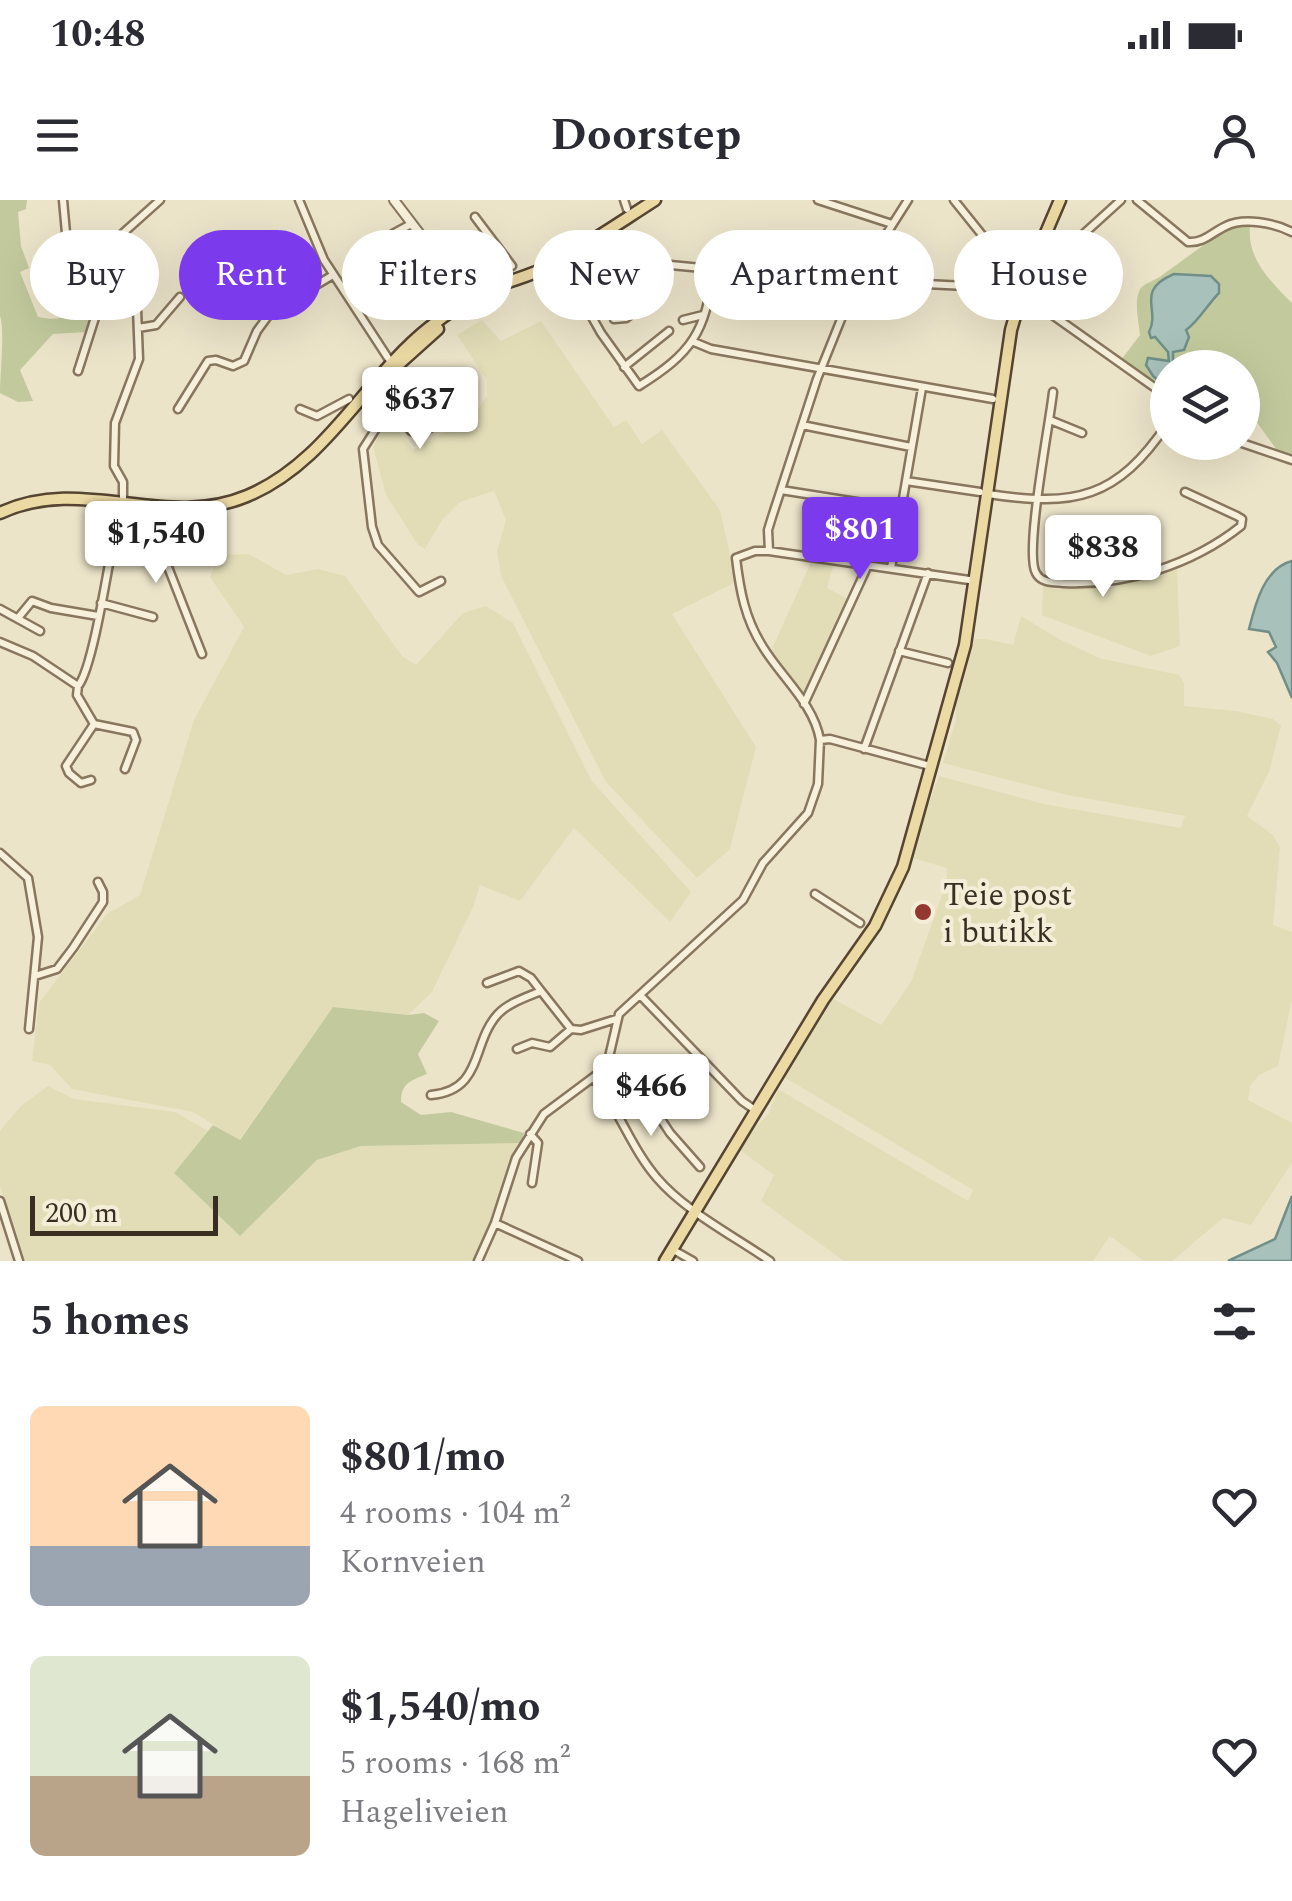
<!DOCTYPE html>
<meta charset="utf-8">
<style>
body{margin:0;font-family:Spectral,serif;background:#f7f7f7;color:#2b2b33;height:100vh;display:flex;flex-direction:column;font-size:38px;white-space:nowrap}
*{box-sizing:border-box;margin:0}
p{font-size:32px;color:#7c7c81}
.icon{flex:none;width:55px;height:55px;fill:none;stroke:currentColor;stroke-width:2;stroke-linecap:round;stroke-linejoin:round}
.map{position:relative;height:1061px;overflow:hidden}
.side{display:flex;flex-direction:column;background:#fff;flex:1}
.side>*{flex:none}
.hud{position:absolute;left:30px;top:30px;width:1232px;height:90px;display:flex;gap:20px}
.buttons{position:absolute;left:1150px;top:150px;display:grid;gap:20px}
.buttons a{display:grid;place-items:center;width:110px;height:110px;border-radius:50%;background:#fff;box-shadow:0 10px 40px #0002;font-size:50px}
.scale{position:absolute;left:30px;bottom:25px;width:188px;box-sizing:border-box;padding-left:10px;border:5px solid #392e21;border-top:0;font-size:28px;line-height:35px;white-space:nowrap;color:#392e21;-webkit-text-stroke:8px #f4eed8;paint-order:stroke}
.price{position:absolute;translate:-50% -85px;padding:0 22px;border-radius:10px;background:#fff;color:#222;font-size:32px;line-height:65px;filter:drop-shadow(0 2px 5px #0008)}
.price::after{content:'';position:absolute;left:50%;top:60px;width:30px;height:22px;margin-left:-15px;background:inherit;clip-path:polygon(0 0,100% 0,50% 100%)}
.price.active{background:#7c3aed;color:#fff}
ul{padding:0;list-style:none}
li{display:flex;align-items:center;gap:30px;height:250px;padding:0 30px}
li span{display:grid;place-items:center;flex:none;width:280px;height:200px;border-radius:15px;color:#555}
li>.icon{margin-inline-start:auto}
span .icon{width:120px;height:120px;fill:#fffc;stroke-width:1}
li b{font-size:42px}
h2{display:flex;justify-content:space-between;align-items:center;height:120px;padding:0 30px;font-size:42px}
.chip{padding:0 35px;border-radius:45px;background:#fff;box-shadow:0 10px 40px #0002;font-size:35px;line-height:90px}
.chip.active{background:#7c3aed;color:#fff}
.status{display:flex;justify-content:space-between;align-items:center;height:70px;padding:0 50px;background:#fff;direction:ltr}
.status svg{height:28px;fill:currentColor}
header{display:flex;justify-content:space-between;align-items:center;height:130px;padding:0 30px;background:#fff;font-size:45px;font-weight:700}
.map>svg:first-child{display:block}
.farmland{fill:#e2ddb7}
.green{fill:#c2ca9d}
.water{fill:#a9c1bb;stroke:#708f89;stroke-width:2.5}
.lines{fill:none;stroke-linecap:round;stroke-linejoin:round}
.minor-casing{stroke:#88775e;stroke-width:11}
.tertiary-casing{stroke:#88775e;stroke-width:12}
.primary-casing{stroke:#564532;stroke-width:15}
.minor{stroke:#f7f1dc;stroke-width:6}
.tertiary{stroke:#f7f1dc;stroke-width:8}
.primary{stroke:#ecdaa4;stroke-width:10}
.poi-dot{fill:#933732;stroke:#f4eed8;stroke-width:4}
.labels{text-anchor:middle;stroke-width:8;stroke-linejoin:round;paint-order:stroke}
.poi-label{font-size:32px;fill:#392e21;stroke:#f4eed8;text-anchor:start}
</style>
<div class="status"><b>10:48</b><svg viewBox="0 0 49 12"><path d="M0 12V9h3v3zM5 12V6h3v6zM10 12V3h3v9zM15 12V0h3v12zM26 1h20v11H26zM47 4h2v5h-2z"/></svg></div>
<header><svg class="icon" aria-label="menu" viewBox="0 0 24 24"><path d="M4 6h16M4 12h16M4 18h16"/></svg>Doorstep<svg class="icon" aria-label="person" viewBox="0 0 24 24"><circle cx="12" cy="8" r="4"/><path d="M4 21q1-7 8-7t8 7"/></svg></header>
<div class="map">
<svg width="1292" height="1061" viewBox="0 0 1292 1061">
<rect width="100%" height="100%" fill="#ece4c9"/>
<path class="farmland" d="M 482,120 L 501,141 L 541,121 L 614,227 L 626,220 L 642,244 L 662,230 L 720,310 L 736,382 L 672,414 L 756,547 L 730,649 L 697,678 L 606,582 L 501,376 L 497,351 L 506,320 L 494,291 L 460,302 L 442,320 L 425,349 L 418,345 L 386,295 L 373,247 L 388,218 L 413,250 L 454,227 L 478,209 L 487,196 L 487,180 L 457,135 Z
M 249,354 L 286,375 L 318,369 L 345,376 L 402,456 L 416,465 L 463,413 L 486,406 L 513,423 L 591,580 L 691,692 L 670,722 L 574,628 L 520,701 L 480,685 L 474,705 L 432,792 L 408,815 L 333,807 L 239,940 L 193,912 L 72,889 L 50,865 L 32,861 L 39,803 L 107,714 L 140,695 L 194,520 L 244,427 L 210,377 L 219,355 Z
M 812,360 L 834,364 L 827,388 L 850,400 L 805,496 L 771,451 Z
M 1177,369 L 1180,446 L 1151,456 L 1042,415 L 1043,386 L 1057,390 L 1128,382 Z
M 1021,416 L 1059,439 L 1099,458 L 1179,475 L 1184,483 L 1184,506 L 1236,511 L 1273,519 L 1281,526 L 1269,572 L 1247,616 L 1273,635 L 1280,647 L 1273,725 L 1292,732 L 1292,800 L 1278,866 L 1259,875 L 1250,886 L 1248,900 L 1292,923 L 1292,963 L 1251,1025 L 1223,1018 L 1172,1061 L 1144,1061 L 1110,1036 L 1093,1061 L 844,1061 L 761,1001 L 774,975 L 740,950 L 746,937 L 769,913 L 778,889 L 968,1001 L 973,990 L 784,877 L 832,798 L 881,825 L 911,782 L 946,684 L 947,668 L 909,657 L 939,576 L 1044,604 L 1181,628 L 1185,616 L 1067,595 L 943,563 L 956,519 L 956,505 L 971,443 L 975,439 L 985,439 L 1013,445 Z
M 48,886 L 74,899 L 175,912 L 208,931 L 174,973 L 240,1036 L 317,960 L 361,946 L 518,943 L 476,1061 L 24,1061 L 0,986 L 0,931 L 21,906 Z"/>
<path class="green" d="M 0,0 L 27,0 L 26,9 L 18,12 L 21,46 L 29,68 L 20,72 L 38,117 C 62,122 72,117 84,96 L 95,101 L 87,132 L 53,134 L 20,170 L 33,201 L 18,202 L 0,193 C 0,176 5,129 0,116 Z
M 1233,27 L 1250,27 C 1247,59 1271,82 1292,103 L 1292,256 L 1279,253 L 1243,203 L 1242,168 L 1168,168 L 1167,193 L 1121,160 L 1140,135 C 1139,122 1133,99 1141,88 C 1145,83 1156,80 1161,76 C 1185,59 1207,41 1233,27 Z
M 333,807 L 408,815 L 424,813 L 439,821 L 418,854 L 427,874 C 410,881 401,883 401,902 L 421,915 L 451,912 L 524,933 L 521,943 L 361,946 L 317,960 L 240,1036 L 174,973 L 213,925 L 240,940 Z"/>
<path class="water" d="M 1174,74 L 1211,76 L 1219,84 L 1219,93 C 1207,105 1199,121 1186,130 L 1189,137 L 1184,150 L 1173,152 L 1173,162 L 1177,166 L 1195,164 L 1197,167 L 1168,168 L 1167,188 L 1153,176 L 1146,165 L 1148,158 L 1169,161 L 1168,152 L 1155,137 L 1151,138 L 1149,132 C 1161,109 1134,91 1174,74 Z
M 1292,361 L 1292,498 L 1277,463 L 1268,452 L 1276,447 L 1269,432 L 1249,429 C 1255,405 1264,368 1292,361 Z
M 1292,996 L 1292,1061 L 1228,1061 L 1275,1039 Z"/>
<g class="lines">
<g class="minor-casing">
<path id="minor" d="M 63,0 L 68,55 L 78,65 L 83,80 L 97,93 L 100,102 L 78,171
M 299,0 L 324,60 L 388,158
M 624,0 L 627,9
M 818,0 L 892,24
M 954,0 L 1007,66
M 1137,0 L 1188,42 C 1204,43 1211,33 1226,26 C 1244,17 1274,23 1292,32
M 376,43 L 411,24
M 581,46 L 587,54 L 598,58 L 806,78 L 986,87 L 1013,80 L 1025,82
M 78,65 L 93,60 L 160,0
M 220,71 L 246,102
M 214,76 L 245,49 L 261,47 L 270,53 L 295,96
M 570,78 L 601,133 L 639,186 C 692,153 706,132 713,70
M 1035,78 L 1121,0
M 457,80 L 465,73 L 490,74 L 512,66 L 475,17
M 1020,101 L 1051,114 L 1168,197
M 614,119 L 626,118 L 658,94
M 683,120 L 703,115
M 138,128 L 156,125 L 180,97
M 694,142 L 711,149 L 993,199
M 624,167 L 669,131
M 374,183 L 391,205 L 363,249 L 372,327 L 378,345 L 419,392 L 441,381
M 1053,192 C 1050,222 1024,353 1036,373 C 1041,383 1053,382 1063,383 C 1125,386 1192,365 1241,326 L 1242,319 L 1237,316 L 1185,292
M 391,205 L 411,231 L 419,234 L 437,224 L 445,207
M 178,209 L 208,161 L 216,160 L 233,166 L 244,161 L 257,131 L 271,112 L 333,75
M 300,209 L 317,216 L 349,199
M 1050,220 L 1082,233
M 802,225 L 911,247
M 1239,242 L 1292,260
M 906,281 L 980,292
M 781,290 L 901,309
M 988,294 C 1075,307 1117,299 1168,223
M 123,303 L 123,282 L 114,266 L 115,223 L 139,159 L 137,109
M 168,307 L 168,367 L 202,454
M 769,351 L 768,330 L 772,317 L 817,179 L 856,82 L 908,0
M 891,368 L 922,188
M 101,403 L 153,417
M 0,409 L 40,431
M 18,418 L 32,401 L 51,408 L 98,416
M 0,442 L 33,456 L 78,486 L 77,495 L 94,524 L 133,532 L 136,540 L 125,569
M 899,451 L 948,463
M 78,486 C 94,468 111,346 118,315
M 804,504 L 868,365
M 864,549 L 928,373
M 930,566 L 830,539 L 820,540 C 814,504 782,478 763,447 C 745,419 740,391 736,358 L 755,351 L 769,351 L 976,381
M 91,580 L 81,583 L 69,573 L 66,566 L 94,524
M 0,653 L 28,678 L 38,737 L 29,829
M 815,694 L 860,723
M 35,776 L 57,769 L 73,748 L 103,702 L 103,692 L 98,682
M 487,783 L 519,771 L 531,778 L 541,791
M 640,795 L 742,901 L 755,910
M 517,849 L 532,843 L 550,847 L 571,829
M 609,857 L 624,863 L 670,933 L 700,967
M 594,879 C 619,909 631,948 657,978 C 685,1011 734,1036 770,1061
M 431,895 C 484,890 471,843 498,814 C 508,803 527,797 541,791 L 571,829 L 581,830 L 616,819
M 530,934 L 538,943 L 532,983
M 0,1001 L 19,1061
M 495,1023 L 578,1061
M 677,1052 L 693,1061
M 478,1061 L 495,1023 L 516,958 L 544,914 L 603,870 L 609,857 L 619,814 L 743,700 L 763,663 L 808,613 L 818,584 L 820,540"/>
</g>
<g class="tertiary-casing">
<path id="tertiary" d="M 394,0 L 452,76 L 470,90 L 473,106"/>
</g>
<g class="primary-casing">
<path id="primary" d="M 399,164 L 438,129
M 0,313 C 83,274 164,331 247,296 C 327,263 365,178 430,127 C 448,112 468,100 488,90 C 507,81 527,77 545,68 C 583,48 619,23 655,0
M 665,1061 L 823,800 L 875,726 L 903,667 L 965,445 L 1011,130 L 1025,82 L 1060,0"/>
</g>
<use href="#minor" class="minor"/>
<use href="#tertiary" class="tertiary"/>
<use href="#primary" class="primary"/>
</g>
<circle class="poi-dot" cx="923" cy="712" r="10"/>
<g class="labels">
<g class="poi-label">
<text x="943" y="705">Teie post<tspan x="943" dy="37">i butikk</tspan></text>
</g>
</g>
</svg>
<div class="buttons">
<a><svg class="icon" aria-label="layers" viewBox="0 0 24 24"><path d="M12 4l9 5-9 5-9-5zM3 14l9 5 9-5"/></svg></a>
</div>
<div class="scale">200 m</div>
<b class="price" style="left:420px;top:252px">$637</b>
<b class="price active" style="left:860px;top:382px">$801</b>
<b class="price" style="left:156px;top:386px">$1,540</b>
<b class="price" style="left:1103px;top:400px">$838</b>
<b class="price" style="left:651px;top:939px">$466</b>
<div class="hud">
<a class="chip">Buy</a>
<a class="chip active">Rent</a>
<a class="chip">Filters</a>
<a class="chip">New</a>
<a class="chip">Apartment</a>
<a class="chip">House</a>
</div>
</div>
<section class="side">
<h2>5 homes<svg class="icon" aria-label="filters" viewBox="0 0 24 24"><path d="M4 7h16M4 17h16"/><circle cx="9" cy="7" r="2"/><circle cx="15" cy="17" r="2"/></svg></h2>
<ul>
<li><span style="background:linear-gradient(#ffd9b3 70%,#9aa5b1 0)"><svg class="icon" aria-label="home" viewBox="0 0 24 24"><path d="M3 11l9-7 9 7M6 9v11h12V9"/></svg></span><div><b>$801/mo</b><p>4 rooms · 104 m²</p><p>Kornveien</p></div><svg class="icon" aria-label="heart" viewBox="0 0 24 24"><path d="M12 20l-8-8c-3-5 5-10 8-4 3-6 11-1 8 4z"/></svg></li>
<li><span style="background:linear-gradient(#dfe7d0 60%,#b9a48a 0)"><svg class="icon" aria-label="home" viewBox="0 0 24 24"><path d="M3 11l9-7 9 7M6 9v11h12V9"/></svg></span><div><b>$1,540/mo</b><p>5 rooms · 168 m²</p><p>Hageliveien</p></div><svg class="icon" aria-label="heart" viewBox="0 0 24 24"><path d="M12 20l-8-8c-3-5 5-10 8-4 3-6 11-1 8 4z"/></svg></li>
</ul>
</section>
